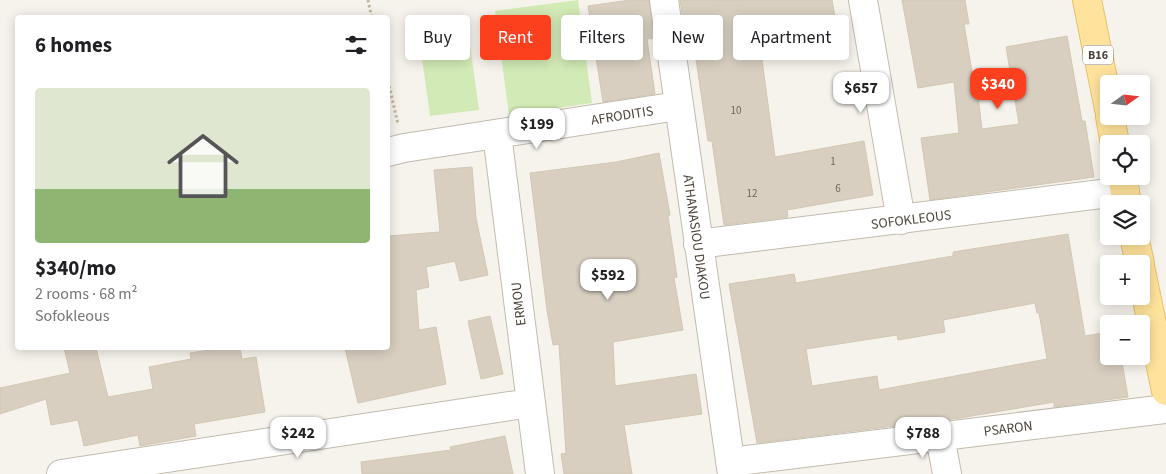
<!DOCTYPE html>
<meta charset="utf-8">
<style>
body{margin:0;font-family:"Source Sans 3",sans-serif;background:#f2f2f2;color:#202124;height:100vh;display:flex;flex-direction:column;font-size:19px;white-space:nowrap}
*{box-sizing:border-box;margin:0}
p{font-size:16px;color:#757577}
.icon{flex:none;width:28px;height:28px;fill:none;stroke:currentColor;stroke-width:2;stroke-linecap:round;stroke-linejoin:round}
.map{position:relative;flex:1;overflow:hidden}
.sheet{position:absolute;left:15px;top:15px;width:375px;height:335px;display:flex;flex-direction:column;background:#fff;border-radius:5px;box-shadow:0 2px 12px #0003}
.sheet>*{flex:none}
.top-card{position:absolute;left:405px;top:15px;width:475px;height:45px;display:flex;gap:10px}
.needle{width:32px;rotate:75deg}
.tools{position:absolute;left:1100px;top:75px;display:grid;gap:10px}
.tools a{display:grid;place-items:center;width:50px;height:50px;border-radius:5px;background:#fff;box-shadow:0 2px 12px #0003;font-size:25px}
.price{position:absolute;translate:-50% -42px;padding:0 11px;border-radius:10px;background:#fff;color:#222;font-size:16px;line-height:32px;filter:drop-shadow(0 1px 2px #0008)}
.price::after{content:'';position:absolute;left:50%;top:30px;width:15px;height:11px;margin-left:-8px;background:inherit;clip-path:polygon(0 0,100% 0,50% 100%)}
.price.selected{background:#fc3f1d;color:#fff}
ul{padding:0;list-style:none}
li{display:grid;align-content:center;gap:10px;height:265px;padding:0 20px}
li span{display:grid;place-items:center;height:155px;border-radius:5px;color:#555}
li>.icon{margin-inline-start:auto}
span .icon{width:90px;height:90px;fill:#fffc;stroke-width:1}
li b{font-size:21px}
h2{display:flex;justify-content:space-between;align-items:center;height:60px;padding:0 20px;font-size:21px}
.chip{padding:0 18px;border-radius:5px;background:#fff;box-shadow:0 2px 12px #0003;font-size:18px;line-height:45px}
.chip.selected{background:#fc3f1d;color:#fff}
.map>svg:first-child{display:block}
.green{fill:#d2eab5}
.building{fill:#d8cfc1;stroke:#d3c7b4;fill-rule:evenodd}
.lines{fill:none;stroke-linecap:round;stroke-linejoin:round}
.minor-casing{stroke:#c2bbae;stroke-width:30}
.major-casing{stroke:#e6c16a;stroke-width:30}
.path{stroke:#c4b79f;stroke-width:3;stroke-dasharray:2.5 2.5;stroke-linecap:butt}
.minor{stroke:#fff;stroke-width:28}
.major{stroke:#ffe39c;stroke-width:28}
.labels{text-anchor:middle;stroke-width:4;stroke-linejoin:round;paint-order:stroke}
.number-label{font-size:11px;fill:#6e675b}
.shield{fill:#fff;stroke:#817c74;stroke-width:1}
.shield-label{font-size:12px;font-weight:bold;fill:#4b4439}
.street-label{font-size:14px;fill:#4b4439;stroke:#fff}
</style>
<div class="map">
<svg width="1166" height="474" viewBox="0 0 1166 474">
<rect width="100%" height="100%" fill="#f6f3ec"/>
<path class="green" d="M 578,0 L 592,103 L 509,115 L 495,11 Z
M 466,16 L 479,110 L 430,116 L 417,22 Z"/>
<path class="building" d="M 630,0 L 649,0 L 654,38 L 647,39 L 655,94 L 603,102 L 588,6 Z
M 680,0 L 832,0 L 839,39 L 761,52 L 775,157 L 864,141 L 873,195 L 787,210 L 788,217 L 724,225 L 712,141 L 708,141 L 692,32 L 685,33 Z
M 902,0 L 965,0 L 969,24 L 964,24 L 976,96 L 978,96 L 982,129 L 1019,124 L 1006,47 L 1067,36 L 1082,121 L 1085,121 L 1094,177 L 930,200 L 921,138 L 959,133 L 954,82 L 918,88 Z
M 659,153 L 670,215 L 668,216 L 677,277 L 674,278 L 683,330 L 613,342 L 615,386 L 696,374 L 702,414 L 624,425 L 632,474 L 564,474 L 561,454 L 566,453 L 559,344 L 553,345 L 547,310 L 530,173 L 616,162 Z
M 472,167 L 476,218 L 488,275 L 460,281 L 455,261 L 426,267 L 429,287 L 416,290 L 419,330 L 436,327 L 446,384 L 358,403 L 345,348 L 388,348 L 388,236 L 440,232 L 434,170 Z
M 1068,234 L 1085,336 L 1109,332 L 1109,356 L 1121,356 L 1128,397 L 1054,407 L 1054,402 L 960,418 L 757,443 L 729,284 L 794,274 L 796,283 L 953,256 L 953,252 ZM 1035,303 L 1037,313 L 1039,313 L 1047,359 L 879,390 L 877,376 L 812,386 L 806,349 L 897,335 L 898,340 L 945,332 L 943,320 Z
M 490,316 L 503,374 L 481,379 L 468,321 Z
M 64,348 L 96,348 L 108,397 L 153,389 L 149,367 L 191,359 L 190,353 L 223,348 L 240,348 L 242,359 L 256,357 L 265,412 L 194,424 L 196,436 L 140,446 L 138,435 L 84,446 L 78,420 L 51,425 L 46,399 L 0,414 L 0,388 L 70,373 Z
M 505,436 L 513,474 L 362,474 L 361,462 L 451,450 L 450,447 Z"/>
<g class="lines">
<g class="minor-casing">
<path id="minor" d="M 664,0 L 732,474
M 863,0 L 901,220
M 497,134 L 540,474
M 388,152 L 404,148 L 678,106
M 698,244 L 1125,191
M 940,436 L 947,474
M 730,462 L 1166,409
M 61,474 L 530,403"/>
</g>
<g class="major-casing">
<path id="major" d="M 1087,0 L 1109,109
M 1110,116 L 1115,144
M 1122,176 L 1127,204
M 1134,236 L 1140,264
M 1141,271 L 1166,391"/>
</g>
<path class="path" d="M 368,0 L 372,18
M 388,81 L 398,124"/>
<use href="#minor" class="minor"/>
<use href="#major" class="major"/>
</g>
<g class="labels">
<g class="number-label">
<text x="736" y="114">10</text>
<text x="833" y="165">1</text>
<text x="838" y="192">6</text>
<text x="752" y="197">12</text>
</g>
<rect class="shield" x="1083" y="45.5" width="30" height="19" rx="4"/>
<g class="shield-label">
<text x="1098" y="59">B16</text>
</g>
<g class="street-label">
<text transform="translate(622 115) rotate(-9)" y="5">AFRODITIS</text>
<text transform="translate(911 219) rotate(-7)" y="5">SOFOKLEOUS</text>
<text transform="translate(697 237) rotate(82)" y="5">ATHANASIOU DIAKOU</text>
<text transform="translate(518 304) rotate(-97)" y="5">ERMOU</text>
<text transform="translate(1008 428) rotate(-7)" y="5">PSARON</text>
</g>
</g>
</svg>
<div class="tools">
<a><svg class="needle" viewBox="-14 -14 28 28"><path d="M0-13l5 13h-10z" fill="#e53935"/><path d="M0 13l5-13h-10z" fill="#757577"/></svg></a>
<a><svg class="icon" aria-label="locate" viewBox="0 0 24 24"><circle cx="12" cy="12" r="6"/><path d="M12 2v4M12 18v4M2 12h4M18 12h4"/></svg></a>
<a><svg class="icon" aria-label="layers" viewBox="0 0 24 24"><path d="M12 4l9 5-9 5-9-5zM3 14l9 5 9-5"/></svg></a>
<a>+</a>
<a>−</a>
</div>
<b class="price selected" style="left:998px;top:110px">$340</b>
<b class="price" style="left:861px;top:114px">$657</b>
<b class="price" style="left:537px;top:150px">$199</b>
<b class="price" style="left:608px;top:301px">$592</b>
<b class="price" style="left:298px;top:459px">$242</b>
<b class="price" style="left:923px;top:459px">$788</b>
<div class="top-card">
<a class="chip">Buy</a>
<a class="chip selected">Rent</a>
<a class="chip">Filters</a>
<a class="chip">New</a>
<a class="chip">Apartment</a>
</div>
<section class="sheet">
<h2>6 homes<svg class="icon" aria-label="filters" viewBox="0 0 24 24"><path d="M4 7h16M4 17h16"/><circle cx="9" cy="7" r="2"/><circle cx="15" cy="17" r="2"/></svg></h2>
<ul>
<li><span style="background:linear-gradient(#dfe7d0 65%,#8fb573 0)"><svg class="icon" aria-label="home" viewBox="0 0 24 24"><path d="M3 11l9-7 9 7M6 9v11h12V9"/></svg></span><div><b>$340/mo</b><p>2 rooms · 68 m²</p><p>Sofokleous</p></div></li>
</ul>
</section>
</div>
